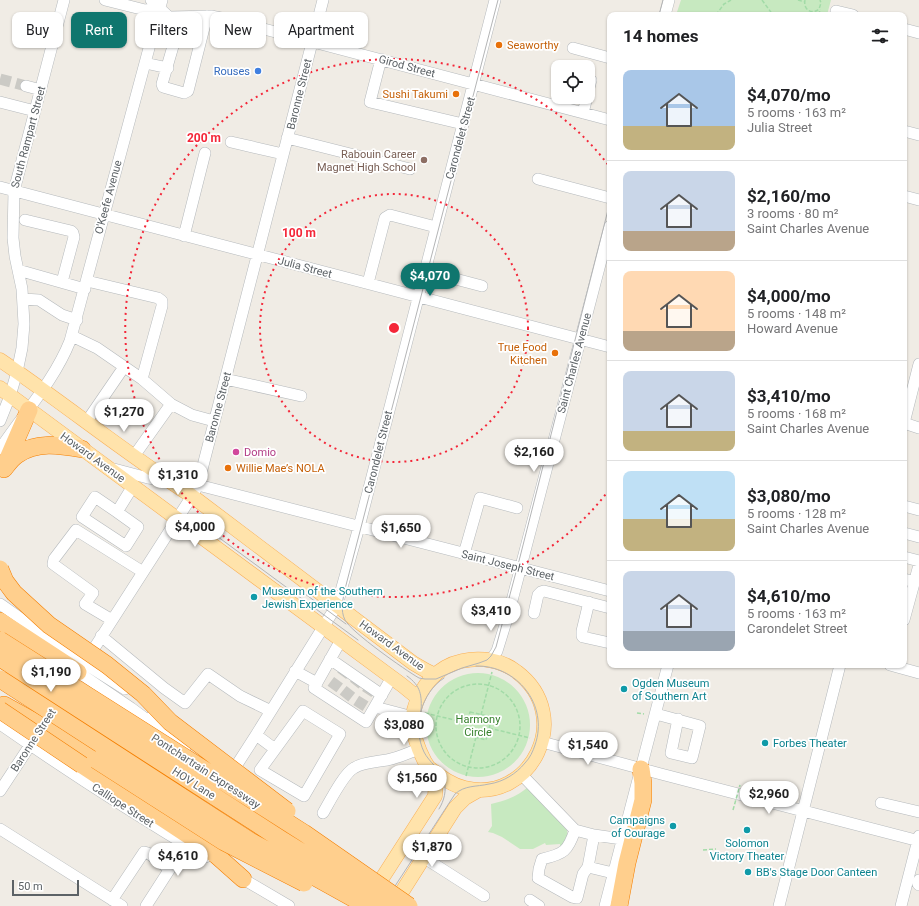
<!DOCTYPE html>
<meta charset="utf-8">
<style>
body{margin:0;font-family:Roboto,sans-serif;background:#f2f2f2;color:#202124;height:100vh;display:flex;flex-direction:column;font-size:15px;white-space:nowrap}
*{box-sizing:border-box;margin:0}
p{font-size:13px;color:#757577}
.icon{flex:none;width:22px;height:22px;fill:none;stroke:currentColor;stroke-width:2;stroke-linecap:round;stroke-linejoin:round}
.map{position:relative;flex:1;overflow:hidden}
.sheet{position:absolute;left:607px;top:12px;width:300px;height:656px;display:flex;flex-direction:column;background:#fff;border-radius:8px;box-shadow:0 1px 3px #0004}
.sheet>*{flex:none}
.guide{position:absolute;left:12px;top:12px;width:380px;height:36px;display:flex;gap:8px}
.buttons{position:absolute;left:551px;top:60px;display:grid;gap:8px}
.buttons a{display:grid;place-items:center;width:44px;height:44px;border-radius:8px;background:#fff;box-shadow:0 1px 3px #0004;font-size:20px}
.scale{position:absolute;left:12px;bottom:10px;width:67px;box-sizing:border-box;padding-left:4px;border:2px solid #5c6266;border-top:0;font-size:11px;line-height:14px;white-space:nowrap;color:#5c6266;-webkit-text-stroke:3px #fff;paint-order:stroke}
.price{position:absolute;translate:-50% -34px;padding:0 9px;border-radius:14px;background:#fff;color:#222;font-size:13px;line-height:26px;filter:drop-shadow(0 1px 2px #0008)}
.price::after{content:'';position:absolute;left:50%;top:24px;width:12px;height:9px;margin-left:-6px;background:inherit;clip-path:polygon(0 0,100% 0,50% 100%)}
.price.selected{background:#0f766e;color:#fff}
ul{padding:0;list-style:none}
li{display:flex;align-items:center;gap:12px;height:100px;padding:0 16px}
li+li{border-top:1px solid #e0e0e0}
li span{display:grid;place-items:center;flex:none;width:112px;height:80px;border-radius:8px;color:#555}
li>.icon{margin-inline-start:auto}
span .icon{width:48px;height:48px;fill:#fffc;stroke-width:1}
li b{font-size:17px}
h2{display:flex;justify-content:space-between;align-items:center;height:48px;padding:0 16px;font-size:17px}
.pill{padding:0 14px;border-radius:8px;background:#fff;box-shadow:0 1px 3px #0004;font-size:14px;line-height:36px}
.pill.selected{background:#0f766e;color:#fff}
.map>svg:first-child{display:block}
.green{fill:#c7e9c0}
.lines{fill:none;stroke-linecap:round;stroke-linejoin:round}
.minor-tunnel{stroke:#cbcac5;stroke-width:11;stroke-dasharray:11 5.5;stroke-linecap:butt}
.minor-casing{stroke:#b5b9bc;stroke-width:12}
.major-casing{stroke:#faaf54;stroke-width:15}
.highway-casing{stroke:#f57f00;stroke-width:18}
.path{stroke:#a2dba7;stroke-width:1.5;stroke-dasharray:4 2;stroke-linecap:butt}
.minor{stroke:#fff;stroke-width:11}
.major{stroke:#ffe3ab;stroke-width:14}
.highway{stroke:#ffcf8d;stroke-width:17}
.tram{stroke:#b4b5b6;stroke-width:1}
.highway-bridge-casing{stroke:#f57f00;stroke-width:18;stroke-linecap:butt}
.path-bridge{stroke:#a2dba7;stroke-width:1.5;stroke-dasharray:4 2;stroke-linecap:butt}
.highway-bridge{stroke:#ffcf8d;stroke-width:17}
.ring{fill:none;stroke:#f42739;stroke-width:2;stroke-dasharray:2 4}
.food-dot{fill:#e8710a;stroke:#fff;stroke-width:1.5}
.shop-dot{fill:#3f7fe0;stroke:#fff;stroke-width:1.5}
.education-dot{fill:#8d6e63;stroke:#fff;stroke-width:1.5}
.hotel-dot{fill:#d1479c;stroke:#fff;stroke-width:1.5}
.culture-dot{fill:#0f9aa8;stroke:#fff;stroke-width:1.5}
.labels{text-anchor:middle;stroke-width:3.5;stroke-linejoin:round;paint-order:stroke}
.food-label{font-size:11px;fill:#c56008;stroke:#fff;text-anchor:start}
.street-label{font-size:11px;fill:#5c6266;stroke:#fff}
.shop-label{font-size:11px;fill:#366cbe;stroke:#fff;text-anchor:end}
.education-label{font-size:11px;fill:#785e54;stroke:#fff;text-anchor:end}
.hotel-label{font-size:11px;fill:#b23c85;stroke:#fff;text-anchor:start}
.culture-label{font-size:11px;fill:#0d838f;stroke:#fff;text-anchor:start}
.park-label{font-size:11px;fill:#39822f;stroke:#fff}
.centre{fill:#f42739;stroke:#fff;stroke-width:2}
.ring-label{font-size:12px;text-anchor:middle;font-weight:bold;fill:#f42739;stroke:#fff;stroke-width:3.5;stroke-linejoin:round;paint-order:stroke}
</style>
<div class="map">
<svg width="919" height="906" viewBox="0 0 919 906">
<rect width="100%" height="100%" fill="#f0ece5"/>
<path class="green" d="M 681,0 L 831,0 L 827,15 L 676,15 Z
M426 725a52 52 0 1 1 104 0a52 52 0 1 1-104 0Z
M 529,786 L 567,830 L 568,840 L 560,847 L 560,844 L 546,845 L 545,843 L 533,849 L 520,849 L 502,837 L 493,833 L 488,832 L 492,826 L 491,804 C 505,801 519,796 529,786 Z"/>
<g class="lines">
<path class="minor-tunnel" d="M 0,79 L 26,86
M 332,689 L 343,674
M 344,698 L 356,683
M 358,708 L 368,692"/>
<g class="minor-casing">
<path id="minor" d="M 105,0 L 145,10 L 160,8
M 151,0 L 169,17 L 211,16 L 226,19 L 610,120
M 836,11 L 853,15
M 665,15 L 669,0
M 904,29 L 919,33
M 200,41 L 179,35 L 176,36 L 162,84 L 163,87 L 184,93 L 188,91 L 207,16
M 573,48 L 610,58
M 381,59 L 370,102 L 463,124
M 145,63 L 168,68
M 26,86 L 41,90
M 588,92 L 591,80
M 0,102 L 35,111
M 583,113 L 587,97
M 904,131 L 919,135
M 287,138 L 410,169
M 231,142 L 283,154
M 538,179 L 610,198
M 0,187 L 610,347
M 904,196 L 919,200
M 25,220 L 71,231 L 73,233 L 74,237 L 62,282
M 184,236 L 205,153
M 18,270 L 85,289
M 425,271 L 482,286
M 87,281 L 158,298 L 162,301 L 162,306 L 142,379
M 368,283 L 385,218 L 390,215 L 436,227
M 23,299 L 39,300 L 62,315 L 77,320
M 72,336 L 97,348 L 142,379 L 171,404 L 192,415 L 214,421
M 225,379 L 301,396
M 0,421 L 10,396 L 17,372 L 22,348 L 24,324 L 22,289 L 15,256 L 13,238 L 14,191 L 64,0
M 87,421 L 124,367
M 904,423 L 919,364
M 904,423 L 919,428
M 0,449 C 24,413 54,381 70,341 L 162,0
M 134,456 L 171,404
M 114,469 L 148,478 L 198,485 L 610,591
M 904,506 L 919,510
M 117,512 L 138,527 L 126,546 L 82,517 L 95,497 L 117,512 L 133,486
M 904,533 L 919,537
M 464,554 L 480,498 L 517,508
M 904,557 L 919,561
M 904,579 L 914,582
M 589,602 L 582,631 L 582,636 L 583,637 L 610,643
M 0,604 L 84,663 L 125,689
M 534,613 L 538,595 L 541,592 L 544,591 L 610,608
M 112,620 L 85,604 L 93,593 L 53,564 L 54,559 L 76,530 L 143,572
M 904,620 L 919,565
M 101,636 L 164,688 L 185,703 L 208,674 L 240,696 L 271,711
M 341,640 L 314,688 L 366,722 L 392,677
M 330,659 L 382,695
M 491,660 L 497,651 L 509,612 L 610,226
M 890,665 L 919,673
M 295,671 L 317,683
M 78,672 L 131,708 L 158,728
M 75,678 L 192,496 L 198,485 L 323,0
M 375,707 L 413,717
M 303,711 L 340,734 L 304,796 L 260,770 Z
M 656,714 L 700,726 L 692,758 L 671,753 L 678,719
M 153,715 L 174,740 L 185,750
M 0,724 C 67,771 136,815 206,857
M 256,735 L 275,749
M 542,742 L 661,774 L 919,841
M 521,774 L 575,830
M 0,791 L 65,692
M 881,803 L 919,812
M 323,813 C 329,803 344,773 354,768 C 363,762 376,762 387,760 C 398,758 408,753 419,749
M 0,829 L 122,906
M 594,835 L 622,839
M 423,857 L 484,896
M 588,867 L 594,835 L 575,830 C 568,851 564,854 542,859 L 539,869 L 538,878 L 572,897 L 577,898 L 583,874 L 588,867 L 613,873
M 238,876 L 289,906
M 919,880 L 918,884 L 919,885
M 112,900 L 144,852 L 148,853 L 169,869
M 530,900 L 539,906
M 146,906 L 256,735 L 337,605 L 359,527 L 495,0
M 605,906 L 668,665
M 779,906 L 840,665
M 901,906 L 919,836"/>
</g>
<g class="major-casing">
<path id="major" d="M 0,360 C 65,404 126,454 192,496 L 413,663 L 425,670 L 435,675
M 0,388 L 402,685 L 418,698
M 372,894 L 435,796 C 435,792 436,787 436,784 C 434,776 429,768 425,762 C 417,747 410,727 414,710 C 420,686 438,666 462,661 C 481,657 502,660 517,672 C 575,716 531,804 465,788 C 451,785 440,776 428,767
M 393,906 L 455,808 L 465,798 L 479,790"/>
</g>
<g class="highway-casing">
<path id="highway" d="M 6,463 L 29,410
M 4,469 C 8,464 12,458 17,455 C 36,441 60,445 82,449
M 0,621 L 78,672
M 4,705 L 42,726 L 96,760
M 82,765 L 191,837 L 216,855 L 243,879
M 619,906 L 627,863 L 643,800 L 643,783 L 641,769"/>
</g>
<path class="path" d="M 762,0 L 773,15
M 798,0 L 805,2
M 805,0 C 803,10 812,15 819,9 L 821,3 L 820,0
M 716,15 L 724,4 L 731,0
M 819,15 L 820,9
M436 726a42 42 0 1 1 84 0a42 42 0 1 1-84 0Z
M 470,712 L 492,717 L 486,740 L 464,734 Z
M 425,713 L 467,723
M 637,713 L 644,714
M 481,715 L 492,672
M 489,728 L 530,738
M 591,738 L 593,733
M 577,742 L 581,737 L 591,738 L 600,742 L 601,748
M 466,776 L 476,737
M 703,850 L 716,849"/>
<use href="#minor" class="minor"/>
<use href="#major" class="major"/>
<use href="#highway" class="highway"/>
<path class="tram" d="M 498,0 L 345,589 C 343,599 340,610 345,620 C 351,632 405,670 419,678 L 425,679 L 436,679 L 462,668 L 479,663 L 487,660 L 491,656 L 496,647 L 520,557 L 610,202
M 659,15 L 663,0
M 210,531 L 358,640
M 301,591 L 346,624
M 407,676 C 421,686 422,695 421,712
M 439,809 C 444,801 447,790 444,780 C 440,769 429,762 424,752 C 412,727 421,693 444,678
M 382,906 L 455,794 C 465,785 476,787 489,784 C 503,782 516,774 525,763 C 530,758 533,751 535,745 C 549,705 517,665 476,666"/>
<g class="highway-bridge-casing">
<path id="highway-bridge" d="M 0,569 L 5,581 L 14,593 L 49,625 L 107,665 L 143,694 L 170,722 L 287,811
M 0,640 L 304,833 L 409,906
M 0,658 L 282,840 L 389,906
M 0,679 L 250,841 L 367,906
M 0,710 L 82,765
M 96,760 L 224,842 L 304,883"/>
</g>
<path class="path-bridge" d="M 733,810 L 740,785"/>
<use href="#highway-bridge" class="highway-bridge"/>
</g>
<g class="ring">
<circle cx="394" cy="328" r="134"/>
<path d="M609 490A269 269 0 1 1 609 166"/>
</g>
<g class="food-dot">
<circle cx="499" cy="45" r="4"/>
<circle cx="456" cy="94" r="4"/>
<circle cx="555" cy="353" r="4"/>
<circle cx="228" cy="468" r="4"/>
</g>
<circle class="shop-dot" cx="258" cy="71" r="4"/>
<circle class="education-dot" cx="424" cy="160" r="4"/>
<circle class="hotel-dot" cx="236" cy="452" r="4"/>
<g class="culture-dot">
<circle cx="254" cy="597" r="4"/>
<circle cx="624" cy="689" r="4"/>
<circle cx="765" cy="743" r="4"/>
<circle cx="673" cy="826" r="4"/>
<circle cx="747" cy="830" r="4"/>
<circle cx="748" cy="872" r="4"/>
</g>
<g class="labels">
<g class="food-label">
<text x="507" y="49">Seaworthy</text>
<text x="448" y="98" text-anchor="end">Sushi Takumi</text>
<text x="547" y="351" text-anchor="end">True Food<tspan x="547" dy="13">Kitchen</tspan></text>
<text x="236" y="472">Willie Mae’s NOLA</text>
</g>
<g class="street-label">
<text transform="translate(407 66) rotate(15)" y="4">Girod Street</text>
<text transform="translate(299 94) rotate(-76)" y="4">Baronne Street</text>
<text transform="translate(28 137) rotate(-75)" y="4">South Rampart Street</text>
<text transform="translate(460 138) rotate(-75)" y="4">Carondelet Street</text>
<text transform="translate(108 197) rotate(-75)" y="4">O'Keefe Avenue</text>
<text transform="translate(305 267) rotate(15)" y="4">Julia Street</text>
<text transform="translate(574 363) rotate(-75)" y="4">Saint Charles Avenue</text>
<text transform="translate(218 407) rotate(-75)" y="4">Baronne Street</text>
<text transform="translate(378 452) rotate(-76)" y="4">Carondelet Street</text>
<text transform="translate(93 457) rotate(36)" y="4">Howard Avenue</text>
<text transform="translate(508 565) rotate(14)" y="4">Saint Joseph Street</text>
<text transform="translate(392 645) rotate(36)" y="4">Howard Avenue</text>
<text transform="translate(33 740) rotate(-57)" y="4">Baronne Street</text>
<text transform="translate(206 771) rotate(33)" y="4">Pontchartrain Expressway</text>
<text transform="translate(194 783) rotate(33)" y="4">HOV Lane</text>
<text transform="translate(123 805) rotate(33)" y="4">Calliope Street</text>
</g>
<g class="shop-label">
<text x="250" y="75">Rouses</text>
</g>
<g class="education-label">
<text x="416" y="158">Rabouin Career<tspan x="416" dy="13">Magnet High School</tspan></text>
</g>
<g class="hotel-label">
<text x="244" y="456">Domio</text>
</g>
<g class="culture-label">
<text x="262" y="595">Museum of the Southern<tspan x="262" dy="13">Jewish Experience</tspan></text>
<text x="632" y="687">Ogden Museum<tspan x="632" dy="13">of Southern Art</tspan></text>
<text x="773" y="747">Forbes Theater</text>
<text x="665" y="824" text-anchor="end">Campaigns<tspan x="665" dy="13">of Courage</tspan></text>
<text x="747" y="847" text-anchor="middle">Solomon<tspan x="747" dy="13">Victory Theater</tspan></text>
<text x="756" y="876">BB's Stage Door Canteen</text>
</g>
<g class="park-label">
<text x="478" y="723">Harmony<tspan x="478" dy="13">Circle</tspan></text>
</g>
</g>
<circle cx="394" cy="328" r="6" class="centre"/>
<g class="ring-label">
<text x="204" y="142">200 m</text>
<text x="299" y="237">100 m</text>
</g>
</svg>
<div class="buttons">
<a><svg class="icon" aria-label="locate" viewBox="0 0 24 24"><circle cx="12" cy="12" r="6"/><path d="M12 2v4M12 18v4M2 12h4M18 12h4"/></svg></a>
</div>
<div class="scale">50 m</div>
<b class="price selected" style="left:430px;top:297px">$4,070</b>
<b class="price" style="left:124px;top:433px">$1,270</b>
<b class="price" style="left:534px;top:473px">$2,160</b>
<b class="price" style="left:178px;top:496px">$1,310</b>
<b class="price" style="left:195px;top:548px">$4,000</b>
<b class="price" style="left:401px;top:549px">$1,650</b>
<b class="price" style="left:491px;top:632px">$3,410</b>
<b class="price" style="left:51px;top:693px">$1,190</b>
<b class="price" style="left:404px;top:746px">$3,080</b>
<b class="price" style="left:588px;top:766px">$1,540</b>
<b class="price" style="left:417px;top:799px">$1,560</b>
<b class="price" style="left:769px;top:815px">$2,960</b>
<b class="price" style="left:432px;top:868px">$1,870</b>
<b class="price" style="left:178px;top:877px">$4,610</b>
<div class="guide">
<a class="pill">Buy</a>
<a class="pill selected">Rent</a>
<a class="pill">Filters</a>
<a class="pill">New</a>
<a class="pill">Apartment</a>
</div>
<section class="sheet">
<h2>14 homes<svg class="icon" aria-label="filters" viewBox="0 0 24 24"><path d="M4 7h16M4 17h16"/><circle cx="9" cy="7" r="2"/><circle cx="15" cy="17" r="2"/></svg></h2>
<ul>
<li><span style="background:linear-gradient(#a9c7e8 70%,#c2b280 0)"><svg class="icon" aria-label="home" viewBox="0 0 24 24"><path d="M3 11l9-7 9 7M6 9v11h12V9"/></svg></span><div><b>$4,070/mo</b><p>5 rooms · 163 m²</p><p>Julia Street</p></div></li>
<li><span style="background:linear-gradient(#c9d6e8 75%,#b9a48a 0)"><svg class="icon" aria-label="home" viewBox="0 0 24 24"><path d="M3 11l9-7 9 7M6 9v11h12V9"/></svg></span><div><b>$2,160/mo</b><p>3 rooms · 80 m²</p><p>Saint Charles Avenue</p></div></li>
<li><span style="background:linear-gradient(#ffd9b3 75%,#b9a48a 0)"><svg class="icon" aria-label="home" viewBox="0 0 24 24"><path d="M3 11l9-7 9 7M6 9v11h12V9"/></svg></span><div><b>$4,000/mo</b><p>5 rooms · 148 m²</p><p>Howard Avenue</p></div></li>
<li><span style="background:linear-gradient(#c9d6e8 75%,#c2b280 0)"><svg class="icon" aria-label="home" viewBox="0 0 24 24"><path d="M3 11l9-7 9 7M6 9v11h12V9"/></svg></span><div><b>$3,410/mo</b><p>5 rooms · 168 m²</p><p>Saint Charles Avenue</p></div></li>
<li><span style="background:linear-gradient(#bfe0f5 60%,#c2b280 0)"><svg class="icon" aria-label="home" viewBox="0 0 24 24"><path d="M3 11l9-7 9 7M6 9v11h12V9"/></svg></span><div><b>$3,080/mo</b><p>5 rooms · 128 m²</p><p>Saint Charles Avenue</p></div></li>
<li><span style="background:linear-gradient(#c9d6e8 75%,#9aa5b1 0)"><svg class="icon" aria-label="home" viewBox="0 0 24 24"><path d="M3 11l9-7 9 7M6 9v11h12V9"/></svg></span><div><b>$4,610/mo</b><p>5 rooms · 163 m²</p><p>Carondelet Street</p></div></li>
</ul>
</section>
</div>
